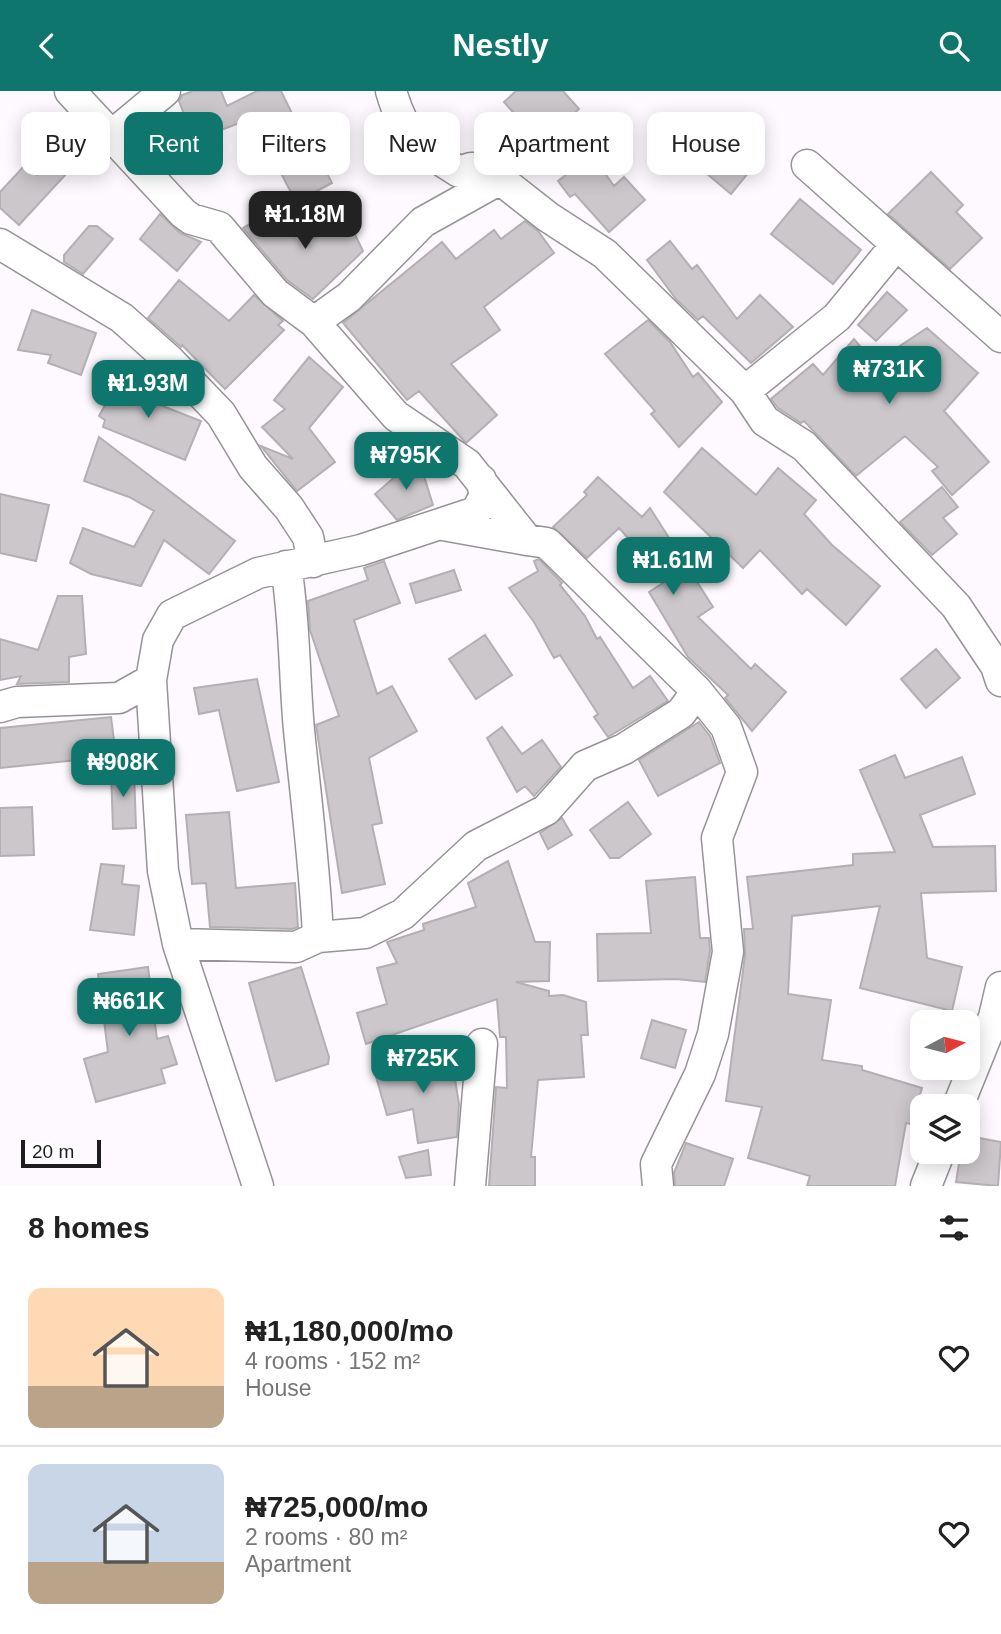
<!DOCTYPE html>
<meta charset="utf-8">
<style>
body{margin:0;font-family:Arial,sans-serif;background:#f2f2f2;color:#222;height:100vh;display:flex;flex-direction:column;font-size:26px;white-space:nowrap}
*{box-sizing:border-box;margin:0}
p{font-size:23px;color:#767676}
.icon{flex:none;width:38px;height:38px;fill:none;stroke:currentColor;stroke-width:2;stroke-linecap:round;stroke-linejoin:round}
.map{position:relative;height:1095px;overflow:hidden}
.sheet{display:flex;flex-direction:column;background:#fff;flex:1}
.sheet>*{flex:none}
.hud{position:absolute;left:21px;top:21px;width:959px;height:63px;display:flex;gap:14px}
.needle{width:46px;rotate:83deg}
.controls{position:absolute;left:910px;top:919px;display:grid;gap:14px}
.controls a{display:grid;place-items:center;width:70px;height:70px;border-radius:14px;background:#fff;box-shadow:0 4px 18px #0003;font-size:35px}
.scale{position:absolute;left:21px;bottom:18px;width:80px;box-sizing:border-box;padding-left:7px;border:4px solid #1e1d1e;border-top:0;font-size:19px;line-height:24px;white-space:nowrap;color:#1e1d1e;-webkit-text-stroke:5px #fff;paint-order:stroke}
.price{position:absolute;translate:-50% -60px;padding:0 16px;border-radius:14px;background:#0f766e;color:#fff;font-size:23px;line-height:46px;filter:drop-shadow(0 2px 4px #0008)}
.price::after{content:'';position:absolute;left:50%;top:42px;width:21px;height:16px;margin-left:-10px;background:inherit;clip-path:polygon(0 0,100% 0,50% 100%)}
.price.on{background:#222;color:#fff}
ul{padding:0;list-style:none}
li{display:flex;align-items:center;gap:21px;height:175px;padding:0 28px}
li+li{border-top:2px solid #e0e0e0}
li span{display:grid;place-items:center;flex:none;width:196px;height:140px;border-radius:14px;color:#555}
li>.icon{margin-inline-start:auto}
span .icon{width:84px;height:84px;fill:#fffc;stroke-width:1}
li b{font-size:30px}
h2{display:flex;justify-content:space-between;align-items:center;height:84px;padding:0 28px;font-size:30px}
.pill{padding:0 24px;border-radius:14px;background:#fff;box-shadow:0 4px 18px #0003;font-size:24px;line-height:63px}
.pill.on{background:#0f766e;color:#fff}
header{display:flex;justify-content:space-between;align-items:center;height:91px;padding:0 28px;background:#0f766e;color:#fff;font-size:32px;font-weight:700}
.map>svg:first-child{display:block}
.building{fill:#cbc7cb;stroke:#b3afb3;stroke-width:2}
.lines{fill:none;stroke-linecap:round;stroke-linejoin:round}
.minor-casing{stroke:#969397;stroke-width:33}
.minor{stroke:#fff;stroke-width:30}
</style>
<header><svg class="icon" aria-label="back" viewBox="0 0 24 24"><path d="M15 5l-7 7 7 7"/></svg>Nestly<svg class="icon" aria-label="search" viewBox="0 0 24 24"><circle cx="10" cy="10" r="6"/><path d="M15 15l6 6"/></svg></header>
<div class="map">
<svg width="1001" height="1095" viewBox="0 0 1001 1095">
<rect width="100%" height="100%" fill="#fef9fe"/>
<path class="building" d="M 193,0 L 221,0 L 227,15 L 257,0 L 281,0 L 309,57 L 313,55 L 332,92 L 296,111 L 252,27 L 180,55 L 173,41 L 188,34 L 179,10 L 182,4 Z
M 516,0 L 563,0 L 579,18 L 541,53 L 504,11 Z
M 76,43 L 92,55 L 19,134 L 0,117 L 0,101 L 26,73 L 37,84 Z
M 722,48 L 754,75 L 731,103 L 699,76 Z
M 592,64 L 614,95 L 624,86 L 645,109 L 609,141 L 575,103 L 570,106 L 558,90 Z
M 931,81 L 963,114 L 956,121 L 982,147 L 950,178 L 888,123 Z
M 800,108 L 861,159 L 833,193 L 771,143 Z
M 283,114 L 304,151 L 349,131 L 363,160 L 313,208 L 287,189 L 243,137 Z
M 160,123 L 180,142 L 201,151 L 177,180 L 140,148 Z
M 525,130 L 538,140 L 554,162 L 484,216 L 500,239 L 451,273 L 497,324 L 466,352 L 419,300 L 407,309 L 343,232 L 442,151 L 456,168 L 494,139 L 501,148 Z
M 89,135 L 97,135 L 113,148 L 83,183 L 64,171 L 64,164 Z
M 670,150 L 692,178 L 697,174 L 737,228 L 760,204 L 793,236 L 751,272 L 703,225 L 698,229 L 676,208 L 647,169 Z
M 179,189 L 229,230 L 254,204 L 283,230 L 278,234 L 284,239 L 225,298 L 182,254 L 181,256 L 148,227 Z
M 887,201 L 907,219 L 876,250 L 858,234 Z
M 32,219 L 96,242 L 81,284 L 48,272 L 51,264 L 18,259 Z
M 648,229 L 670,251 L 693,286 L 698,282 L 722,311 L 679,356 L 651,323 L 655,320 L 605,263 Z
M 927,237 L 978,282 L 944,320 L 989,371 L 952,404 L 932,380 L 938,376 L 905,345 L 856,385 L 804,330 L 801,332 L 778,317 L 771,308 L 813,273 L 823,284 L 854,248 L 874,272 Z
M 309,266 L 343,296 L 309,337 L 335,371 L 297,400 L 261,355 L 293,368 L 262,336 L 285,318 L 274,309 Z
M 122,284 L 158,305 L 155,312 L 201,330 L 185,369 L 103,336 L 105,329 L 99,325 Z
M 99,346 L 235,450 L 209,483 L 164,449 L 141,495 L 91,483 L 70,472 L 83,437 L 134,456 L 154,420 L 129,406 L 84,390 Z
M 702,357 L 756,404 L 778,377 L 816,409 L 804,423 L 832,454 L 880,495 L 846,534 L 807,498 L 802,503 L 760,459 L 743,477 L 664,401 Z
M 418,366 L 433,414 L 397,429 L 375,403 Z
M 598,386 L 642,426 L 650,417 L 713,516 L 698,526 L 751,578 L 755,573 L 786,601 L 752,640 L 725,607 L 728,604 L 688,566 L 649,501 L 666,490 L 619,437 L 587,467 L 553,436 L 587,404 L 584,401 Z
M 942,396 L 958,416 L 943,427 L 957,443 L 932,464 L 900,431 Z
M 0,403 L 49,414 L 36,470 L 0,462 Z
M 539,468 L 562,492 L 560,494 L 585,525 L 597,548 L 600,546 L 633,597 L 650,585 L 668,610 L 608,646 L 594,626 L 598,623 L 560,564 L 554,567 L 534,531 L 509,497 L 538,480 L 534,470 Z
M 384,470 L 400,512 L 354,529 L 377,603 L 392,595 L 417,640 L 369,667 L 382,732 L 372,734 L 385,793 L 342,802 L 316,634 L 339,625 L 310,539 L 308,510 L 368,489 L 364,477 Z
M 454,479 L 461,499 L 416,512 L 410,493 Z
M 58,505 L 82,505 L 86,563 L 69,566 L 69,591 L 17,593 L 21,585 L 0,589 L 0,548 L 38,559 Z
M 485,544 L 512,584 L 476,608 L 449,568 Z
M 936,558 L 960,587 L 926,617 L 901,588 Z
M 257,588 L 279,691 L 237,700 L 219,619 L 199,623 L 194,597 Z
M 111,626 L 116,665 L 0,677 L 0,637 Z
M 699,631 L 710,645 L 720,672 L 658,705 L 639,669 Z
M 502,636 L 522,663 L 542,649 L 561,676 L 534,705 L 525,695 L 517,701 L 487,647 Z
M 895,664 L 905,687 L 962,666 L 975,703 L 920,724 L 933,756 L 995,755 L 996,800 L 921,802 L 927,867 L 962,876 L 952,920 L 860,897 L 880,815 L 792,825 L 788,903 L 831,909 L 822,969 L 862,975 L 862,979 L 922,997 L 911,1033 L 906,1032 L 895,1095 L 807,1095 L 810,1085 L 748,1067 L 762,1016 L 726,1010 L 745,864 L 744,838 L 753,838 L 747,786 L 853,774 L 853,763 L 895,761 L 860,679 Z
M 134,679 L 136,737 L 113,738 L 111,680 Z
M 628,711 L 651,743 L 619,767 L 610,767 L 590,739 Z
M 32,716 L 34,764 L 0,765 L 0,717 Z
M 229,721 L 236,797 L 295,792 L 298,836 L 292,838 L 210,836 L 206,792 L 192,793 L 186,724 Z
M 562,727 L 572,744 L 548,758 L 540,742 Z
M 508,770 L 535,851 L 550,851 L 549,890 L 516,891 L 549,900 L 549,905 L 563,904 L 586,911 L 588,944 L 581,944 L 584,986 L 538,989 L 531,1066 L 535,1066 L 535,1095 L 489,1095 L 496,996 L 507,997 L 506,946 L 500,946 L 497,908 L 366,953 L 357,922 L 387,913 L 377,877 L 397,872 L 387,851 L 424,839 L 423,833 L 476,816 L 468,792 Z
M 101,773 L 124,775 L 122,793 L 139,795 L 134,844 L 90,839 Z
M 695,786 L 700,847 L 709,847 L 710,860 L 705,891 L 676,888 L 598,890 L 597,843 L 651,842 L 646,790 Z
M 148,876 L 157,948 L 168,945 L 177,973 L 161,978 L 165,992 L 96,1011 L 84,968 L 108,961 L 98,883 Z
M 301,876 L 329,966 L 328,973 L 276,990 L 249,892 Z
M 652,929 L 686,939 L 675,977 L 641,967 Z
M 451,963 L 459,1013 L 457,1046 L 418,1052 L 413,1018 L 387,1024 L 373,975 Z
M 968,1045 L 1001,1051 L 998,1095 L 956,1091 L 961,1060 L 968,1060 Z
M 686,1052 L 733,1068 L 724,1095 L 675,1095 L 674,1082 Z
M 428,1059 L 431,1084 L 406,1087 L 399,1066 Z"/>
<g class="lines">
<g class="minor-casing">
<path id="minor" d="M 70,0 L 183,122 L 191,128 L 219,136 L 275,202 L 314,231 L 396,325 L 467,373 L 527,449 L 547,452 L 697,600 L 726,636 L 742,681 L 717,747 L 728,861 L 713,943 L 700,983 L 656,1073 L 658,1095
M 391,0 C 405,48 419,55 459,81 L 471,77 L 488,79 L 548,126 L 605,163 L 745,300 L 765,330 L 804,355 L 956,515 L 996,575 L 1001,590
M 111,45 L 165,0
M 807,74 L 1001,246
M 0,153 L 122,227 L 169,269 L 221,323 L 253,376 L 289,417 L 308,446 L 313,471
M 314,231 L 349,206 L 423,131 L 502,87
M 745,300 L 837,226 L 896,154
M 443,434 L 527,449
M 286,475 C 295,530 294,584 299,639 C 306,709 315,777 318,846
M 0,616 L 17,611 L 119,607 L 151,589
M 178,853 L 296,856 L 318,846 L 365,842 L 403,823 L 476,755 L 546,719 L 585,675 L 624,658 L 681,622 L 697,600
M 958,1015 L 994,926 L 1001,896
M 258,1095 L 178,853 L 163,780 L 151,589 L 158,549 L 172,524 L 258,482 L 361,459 L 476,421 L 485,404 L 481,389
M 470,1095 L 482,953
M 926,1095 L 940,1060"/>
</g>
<use href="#minor" class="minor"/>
</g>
</svg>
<div class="controls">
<a><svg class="needle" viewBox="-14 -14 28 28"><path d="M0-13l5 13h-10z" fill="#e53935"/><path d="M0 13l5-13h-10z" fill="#767676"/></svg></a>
<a><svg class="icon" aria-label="layers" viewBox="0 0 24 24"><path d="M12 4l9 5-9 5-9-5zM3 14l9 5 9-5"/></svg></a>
</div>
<div class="scale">20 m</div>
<b class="price on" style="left:305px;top:160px">₦1.18M</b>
<b class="price" style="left:889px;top:315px">₦731K</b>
<b class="price" style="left:148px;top:329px">₦1.93M</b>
<b class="price" style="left:406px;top:401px">₦795K</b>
<b class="price" style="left:673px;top:506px">₦1.61M</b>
<b class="price" style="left:123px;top:708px">₦908K</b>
<b class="price" style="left:129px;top:947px">₦661K</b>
<b class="price" style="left:423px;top:1004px">₦725K</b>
<div class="hud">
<a class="pill">Buy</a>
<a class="pill on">Rent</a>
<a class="pill">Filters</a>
<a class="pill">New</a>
<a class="pill">Apartment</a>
<a class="pill">House</a>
</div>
</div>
<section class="sheet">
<h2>8 homes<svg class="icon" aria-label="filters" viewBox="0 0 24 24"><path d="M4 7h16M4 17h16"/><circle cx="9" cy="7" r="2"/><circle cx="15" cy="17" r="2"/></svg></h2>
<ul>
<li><span style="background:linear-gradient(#ffd9b3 70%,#b9a48a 0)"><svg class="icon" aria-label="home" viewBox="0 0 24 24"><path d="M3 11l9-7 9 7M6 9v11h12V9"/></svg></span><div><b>₦1,180,000/mo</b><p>4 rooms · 152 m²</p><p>House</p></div><svg class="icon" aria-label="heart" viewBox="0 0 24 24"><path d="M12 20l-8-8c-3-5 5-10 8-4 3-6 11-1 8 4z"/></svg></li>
<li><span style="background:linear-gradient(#c9d6e8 70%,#b9a48a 0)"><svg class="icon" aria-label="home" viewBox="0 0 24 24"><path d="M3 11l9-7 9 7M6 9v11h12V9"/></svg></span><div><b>₦725,000/mo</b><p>2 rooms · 80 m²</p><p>Apartment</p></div><svg class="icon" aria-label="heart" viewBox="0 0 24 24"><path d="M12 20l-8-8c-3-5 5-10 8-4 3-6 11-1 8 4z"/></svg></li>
</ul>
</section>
